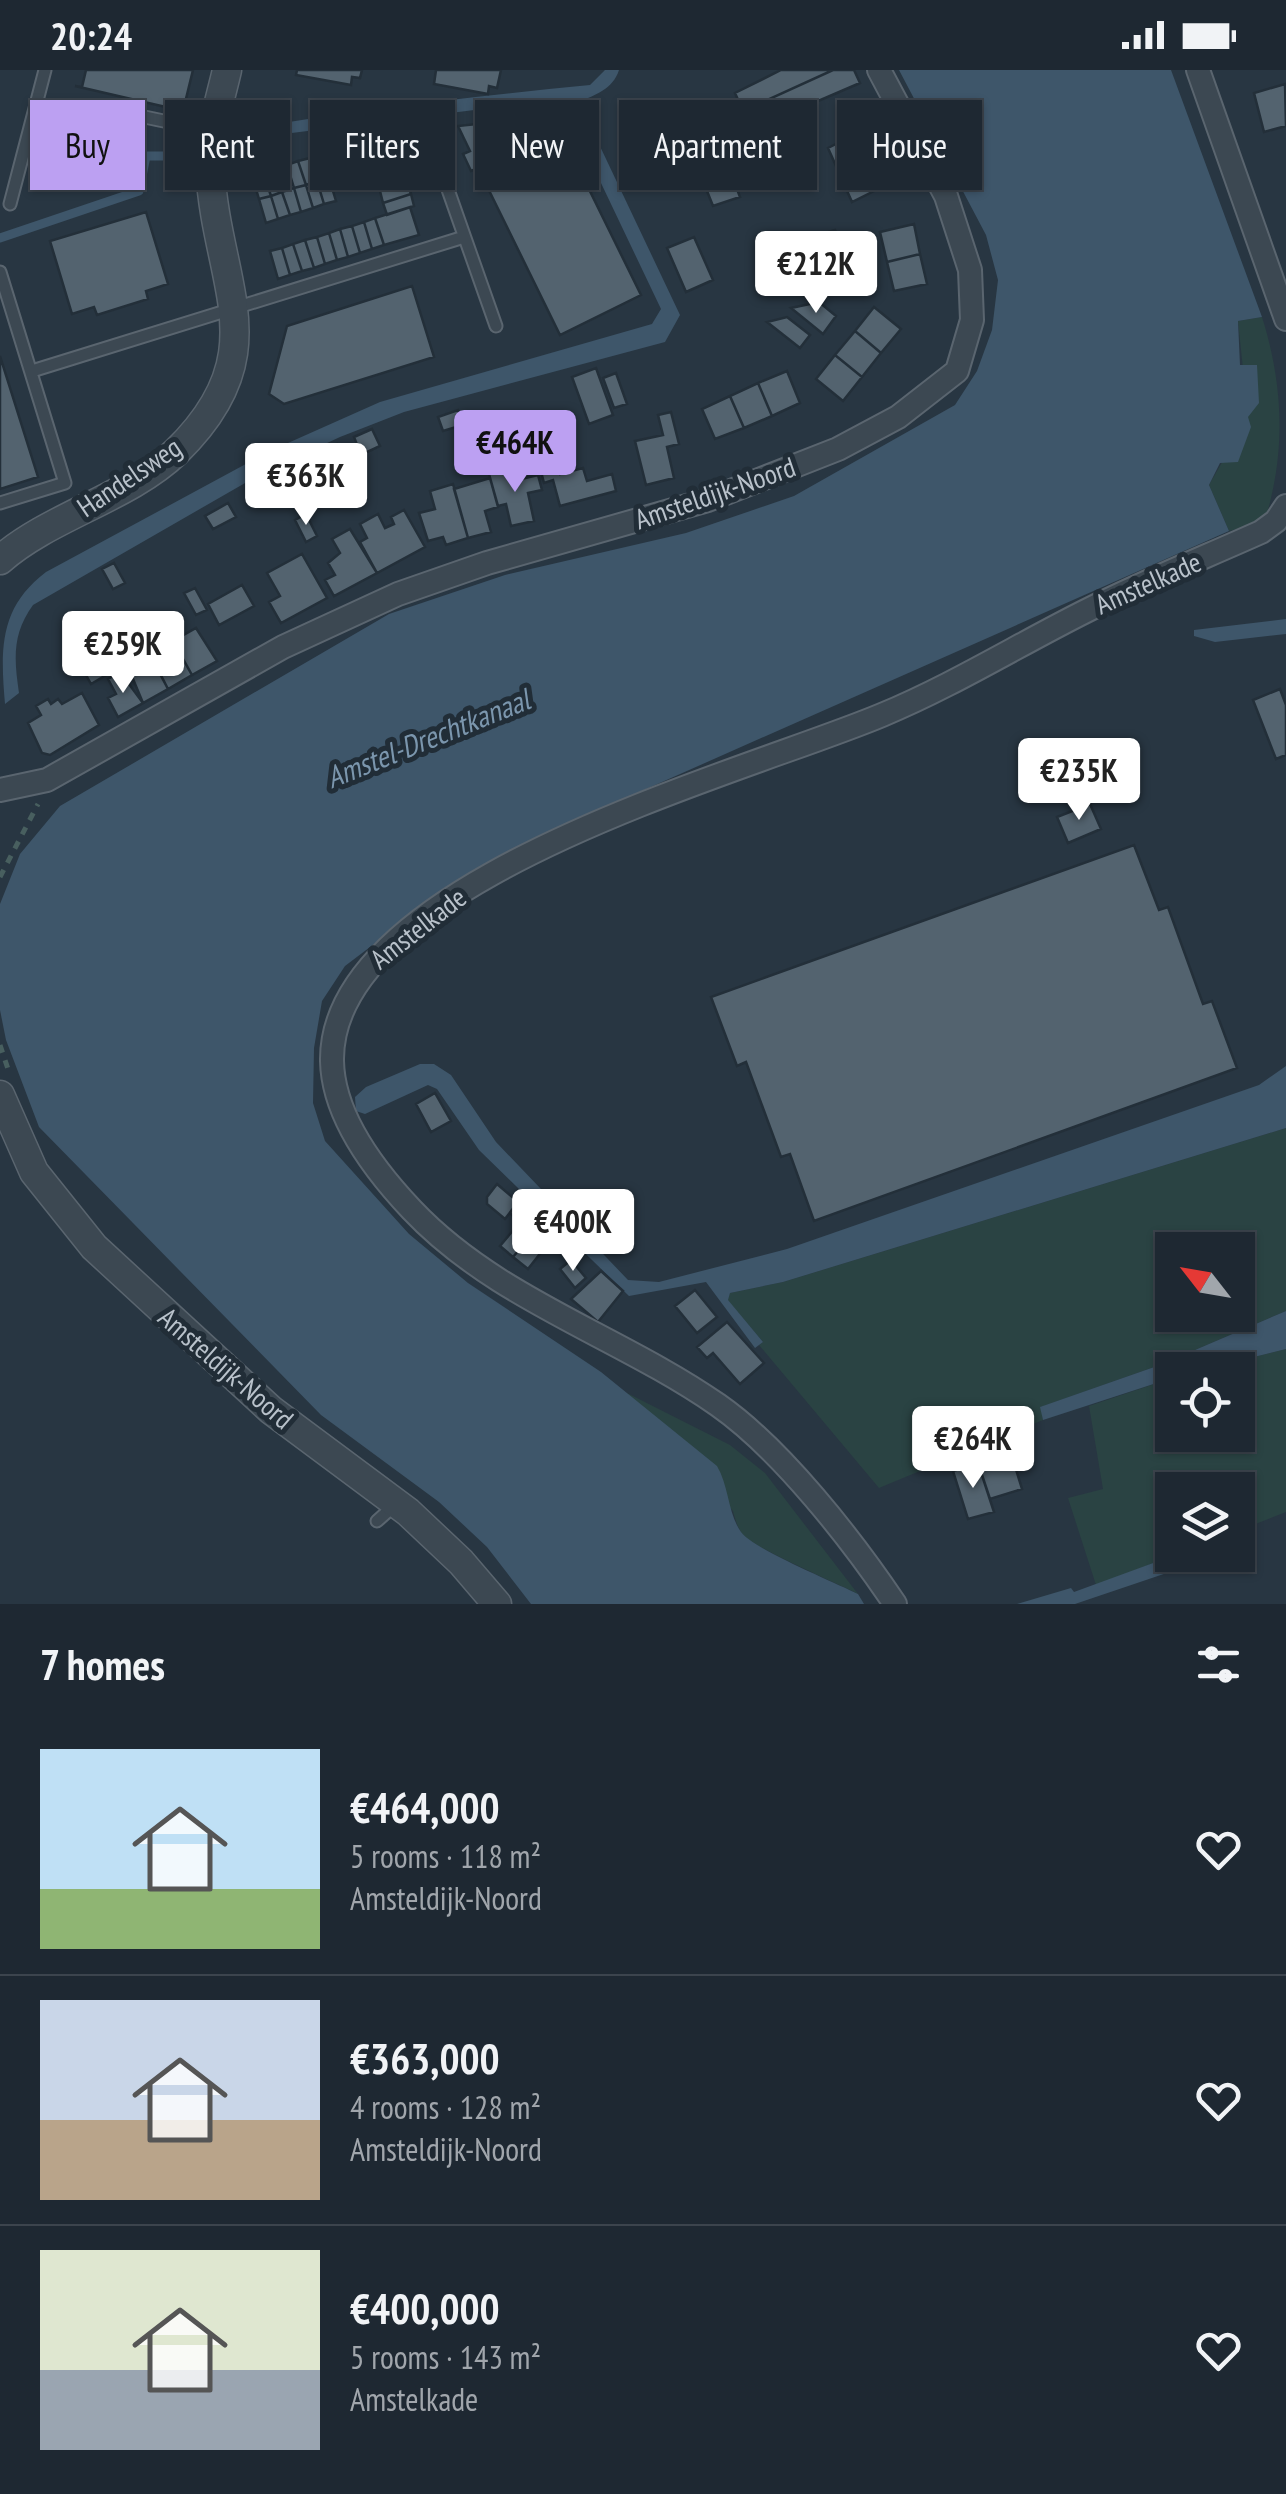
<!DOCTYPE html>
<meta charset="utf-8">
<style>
body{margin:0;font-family:"PT Sans Narrow",sans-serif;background:#26303a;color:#f1f3f6;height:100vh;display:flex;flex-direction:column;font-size:38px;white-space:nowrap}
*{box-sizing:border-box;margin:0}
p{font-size:32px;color:#a1a6ac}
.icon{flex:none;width:55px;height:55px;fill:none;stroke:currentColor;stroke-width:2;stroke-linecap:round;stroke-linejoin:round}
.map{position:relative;height:1534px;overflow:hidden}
.sheet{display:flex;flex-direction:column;background:#1e2832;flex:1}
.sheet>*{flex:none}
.top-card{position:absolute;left:30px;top:30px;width:1228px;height:90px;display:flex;gap:20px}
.needle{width:65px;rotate:301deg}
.fabs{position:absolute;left:1155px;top:1162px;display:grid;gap:20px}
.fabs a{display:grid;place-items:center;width:100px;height:100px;border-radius:0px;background:#1e2832;box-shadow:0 2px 8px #0004,0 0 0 2px #3c444d;font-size:50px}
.price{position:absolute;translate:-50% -85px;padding:0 22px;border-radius:10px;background:#fff;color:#222;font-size:32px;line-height:65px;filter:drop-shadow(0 2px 5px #0008)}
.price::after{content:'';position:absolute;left:50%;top:60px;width:30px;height:22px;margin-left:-15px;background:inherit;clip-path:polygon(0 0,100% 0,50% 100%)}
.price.active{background:#bca0f2;color:#111}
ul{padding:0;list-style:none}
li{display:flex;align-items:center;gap:30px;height:250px;padding:0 40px}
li+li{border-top:2px solid #3c444d}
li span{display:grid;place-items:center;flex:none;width:280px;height:200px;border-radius:0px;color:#555}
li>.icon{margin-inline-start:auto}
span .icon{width:120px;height:120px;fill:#fffc;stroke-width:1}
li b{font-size:42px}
h2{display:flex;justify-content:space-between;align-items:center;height:120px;padding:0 40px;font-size:42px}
.chip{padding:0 35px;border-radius:0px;background:#1e2832;box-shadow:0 2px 8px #0004,0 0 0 2px #3c444d;font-size:35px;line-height:90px}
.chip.active{background:#bca0f2;color:#111}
.status{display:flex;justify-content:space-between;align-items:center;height:70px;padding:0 50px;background:#1e2832;direction:ltr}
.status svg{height:28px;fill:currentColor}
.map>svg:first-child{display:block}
.green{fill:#2a4343;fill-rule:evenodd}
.water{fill:#3e566a}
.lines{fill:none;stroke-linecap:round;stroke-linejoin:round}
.stream{stroke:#3e566a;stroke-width:9}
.building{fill:#53636f;stroke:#232f39;stroke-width:2.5}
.service-casing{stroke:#5a656f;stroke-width:15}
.minor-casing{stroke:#5a656f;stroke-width:26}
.tertiary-casing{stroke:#5a656f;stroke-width:31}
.path{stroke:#485f5f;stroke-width:5;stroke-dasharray:8 8;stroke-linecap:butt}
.service{stroke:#3c4852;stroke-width:11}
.minor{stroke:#3c4852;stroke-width:22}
.tertiary{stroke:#3c4852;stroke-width:28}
.labels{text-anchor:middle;stroke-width:10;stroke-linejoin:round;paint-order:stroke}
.street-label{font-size:28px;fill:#b9c2cb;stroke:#212d37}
.water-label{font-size:30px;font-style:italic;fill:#7b96ad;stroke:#212d37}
</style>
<div class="status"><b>20:24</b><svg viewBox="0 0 49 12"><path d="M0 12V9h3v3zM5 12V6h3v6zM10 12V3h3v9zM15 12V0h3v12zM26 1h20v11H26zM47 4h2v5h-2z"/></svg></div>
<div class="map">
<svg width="1286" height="1534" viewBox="0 0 1286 1534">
<rect width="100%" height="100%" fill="#283642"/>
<path class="green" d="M 1262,247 C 1284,317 1286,385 1264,453 L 1229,461 L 1209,415 L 1248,347 L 1238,251 Z
M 1286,1058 L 1286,1241 L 1160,1295 L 1041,1337 L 1043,1350 L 879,1418 L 759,1275 L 763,1272 L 727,1230 L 730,1223 L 783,1212 ZM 1172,1180 L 1238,1180 L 1238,1245 L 1172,1245 Z
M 1286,1279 L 1286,1442 L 1238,1461 L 1238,1420 L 1172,1420 L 1175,1485 L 1096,1515 L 1068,1428 L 1103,1419 L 1089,1336 L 1172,1308 L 1172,1365 L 1238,1365 L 1238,1300 L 1202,1300 Z
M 627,1323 L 730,1375 L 765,1403 L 858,1524 C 835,1512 755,1479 742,1464 C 738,1458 735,1449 733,1441 Z"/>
<path class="water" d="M 605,0 L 619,0 C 613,19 595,25 579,32 L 680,245 L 665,272 L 404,342 L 340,367 L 259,405 L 33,535 C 12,564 14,589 19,623 L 5,634 C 0,577 0,537 46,502 L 270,381 L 380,332 L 652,254 L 661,239 L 561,29 L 252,68 L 252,58 C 364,39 477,26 590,15 Z
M 899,0 L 1171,0 L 1262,247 L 1238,251 L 1240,295 L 1257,295 L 1259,333 L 1248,347 L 1251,357 L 1238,392 L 1220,393 L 1209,415 L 1229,461 L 531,770 L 456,812 L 345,896 L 322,931 L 314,978 L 313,1033 L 325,1071 L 409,1164 L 468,1213 L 601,1302 L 717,1396 C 729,1416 728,1444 741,1462 C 753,1479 834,1512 858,1524 L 864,1534 L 531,1534 L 487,1477 L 439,1432 L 321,1345 L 39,1057 L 6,970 L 0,940 L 0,834 L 20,784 L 60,736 L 389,544 L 505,505 L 686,463 L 794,426 L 955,335 L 977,301 L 992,260 L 998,210 L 986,165 Z
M 1286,549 L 1286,564 L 1215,572 L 1194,566 L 1194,560 Z
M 420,994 L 434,994 L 451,1005 L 496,1072 L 628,1210 L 659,1212 L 787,1179 L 1259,1015 L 1286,996 L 1286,1058 L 783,1212 L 730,1223 L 728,1230 L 763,1272 L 755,1278 L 706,1212 L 629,1226 L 479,1080 L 437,1019 L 428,1015 L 365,1044 L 356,1041 L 355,1027 L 366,1017 Z
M 1286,1241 L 1286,1279 L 1202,1300 L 1172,1300 L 1172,1308 L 1043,1350 L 1040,1337 L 1160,1295 Z
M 1175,1485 L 1220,1485 L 1075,1534 L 1017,1534 L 1071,1518 L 1074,1522 Z"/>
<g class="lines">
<path class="stream" d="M 0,168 L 139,121 L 146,86 L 170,86"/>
</g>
<path class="building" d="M 86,0 L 193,0 L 183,41 L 75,16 L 82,17 Z
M 297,0 L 362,0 L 360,8 L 352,7 L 351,15 L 296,5 Z
M 436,0 L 501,0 L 497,18 L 489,16 L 488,24 L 434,14 Z
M 781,0 L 833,0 L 743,41 L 735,23 Z
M 833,0 L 854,0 L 860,13 L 753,59 L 743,41 Z
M 1285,14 L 1286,56 L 1264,62 L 1254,23 Z
M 553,46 L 641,225 L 560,265 L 478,98 L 471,101 L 463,84 L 470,81 L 458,56 Z
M 388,54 L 392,66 L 365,74 L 361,63 Z
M 392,66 L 396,78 L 368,86 L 365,74 Z
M 850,67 L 861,91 L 878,83 L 892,112 L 852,132 L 828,78 Z
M 396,78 L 399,89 L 372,98 L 368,86 Z
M 739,80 L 753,84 L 748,103 L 734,99 Z
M 322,84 L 329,108 L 317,111 L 310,88 Z
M 310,88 L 317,111 L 306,115 L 298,91 Z
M 399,89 L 403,101 L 376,109 L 372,98 Z
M 298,91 L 306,115 L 294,118 L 287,95 Z
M 287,95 L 294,118 L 282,122 L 275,99 Z
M 275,99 L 282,122 L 271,126 L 263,102 Z
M 403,101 L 407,112 L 380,121 L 376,109 Z
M 263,102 L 271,126 L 259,129 L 252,106 Z
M 329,108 L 336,131 L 324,134 L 317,111 Z
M 317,111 L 324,134 L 313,138 L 306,115 Z
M 734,111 L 740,127 L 713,136 L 707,121 Z
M 407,112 L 411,124 L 383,133 L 380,121 Z
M 306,115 L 313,138 L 301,142 L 294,118 Z
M 294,118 L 301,142 L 290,145 L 282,122 Z
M 282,122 L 290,145 L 278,149 L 271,126 Z
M 411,124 L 414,136 L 387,145 L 383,133 Z
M 271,126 L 278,149 L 266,153 L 259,129 Z
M 410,137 L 419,165 L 384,175 L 375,148 Z
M 146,142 L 168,214 L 146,221 L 148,229 L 97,245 L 94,237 L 72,244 L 50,171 Z
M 375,148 L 384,175 L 372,179 L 364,152 Z
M 364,152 L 372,179 L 360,183 L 352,156 Z
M 914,154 L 920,184 L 887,192 L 880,162 Z
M 352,156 L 360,183 L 348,187 L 340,159 Z
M 340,159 L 348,187 L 337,190 L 329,163 Z
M 835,160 L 843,179 L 830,184 L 822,164 Z
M 329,163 L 337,190 L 325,194 L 317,167 Z
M 317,167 L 325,194 L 314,198 L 305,170 Z
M 694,167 L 713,210 L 686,222 L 667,178 Z
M 305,170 L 314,198 L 302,201 L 293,174 Z
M 293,174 L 302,201 L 290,205 L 282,178 Z
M 282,178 L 290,205 L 278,209 L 270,181 Z
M 920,184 L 927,214 L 894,221 L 887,192 Z
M 412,216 L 434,287 L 284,334 L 269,324 L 287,256 Z
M 819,232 L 836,246 L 823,264 L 791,238 Z
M 874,237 L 901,259 L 881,283 L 855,261 Z
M 787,247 L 810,265 L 800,278 L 767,252 Z
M 855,261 L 881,283 L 862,307 L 835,285 Z
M 835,285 L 862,307 L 843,331 L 816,309 Z
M 0,286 L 38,407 L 0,419 Z
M 596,298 L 613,345 L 589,354 L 572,307 Z
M 787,301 L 800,333 L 772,346 L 758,313 Z
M 616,303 L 627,334 L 614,338 L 603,308 Z
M 758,313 L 772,346 L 744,358 L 730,326 Z
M 730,326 L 744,358 L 715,369 L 702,339 Z
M 458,340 L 463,355 L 443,361 L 438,347 Z
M 671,342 L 679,374 L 667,377 L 674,408 L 646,415 L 635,371 L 663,365 L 658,345 Z
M 372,359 L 380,376 L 361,385 L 354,367 Z
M 337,374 L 342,387 L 324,394 L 319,381 Z
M 555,386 L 560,404 L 583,398 L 587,411 L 612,404 L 616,421 L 560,436 L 553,410 L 544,413 L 539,394 Z
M 284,398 L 293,416 L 276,423 L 268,405 Z
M 510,399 L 513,411 L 538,405 L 542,420 L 528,423 L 534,451 L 511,456 L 506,434 L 498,436 L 489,404 Z
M 490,408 L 498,437 L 485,441 L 491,462 L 468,468 L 454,419 Z
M 453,414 L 468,468 L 446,475 L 443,467 L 428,471 L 419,443 L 435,439 L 430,421 Z
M 228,433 L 236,447 L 213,459 L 205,446 Z
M 404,440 L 425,477 L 377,503 L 360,472 L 367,468 L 360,454 L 378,444 L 385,458 L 394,454 L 391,447 Z
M 306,444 L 317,466 L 306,472 L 295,450 Z
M 350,459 L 377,503 L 334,526 L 325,510 L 335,505 L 328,493 L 340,483 L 332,469 Z
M 302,484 L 327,528 L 281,553 L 269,532 L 280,526 L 267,503 Z
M 114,493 L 125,513 L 113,519 L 102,499 Z
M 242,515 L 254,536 L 219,555 L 208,534 Z
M 195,518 L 207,540 L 196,545 L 184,523 Z
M 196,558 L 217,591 L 192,605 L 173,571 Z
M 173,571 L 192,605 L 168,619 L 150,584 Z
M 103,584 L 113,601 L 91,614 L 81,596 Z
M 150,585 L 168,619 L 143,633 L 128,597 Z
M 120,602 L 143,633 L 118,647 L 108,628 L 116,624 L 108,609 Z
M 1280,619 L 1286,635 L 1286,685 L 1276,689 L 1253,630 Z
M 82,623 L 99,655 L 50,685 L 42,683 L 28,653 L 41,645 L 36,636 L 48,629 L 51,634 L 58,629 L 62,634 Z
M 1090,734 L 1101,759 L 1068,773 L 1057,747 Z
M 1134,775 L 1159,840 L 1168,837 L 1203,934 L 1212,931 L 1237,998 L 814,1151 L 790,1084 L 781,1087 L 746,992 L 737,996 L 711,927 Z
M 435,1023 L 451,1051 L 431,1062 L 416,1034 Z
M 497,1114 L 518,1132 L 505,1149 L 487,1134 L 487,1127 Z
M 518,1132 L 543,1151 L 513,1187 L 500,1176 L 520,1152 L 510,1143 Z
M 543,1151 L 557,1162 L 528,1199 L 513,1187 Z
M 571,1190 L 586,1208 L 575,1218 L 560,1199 Z
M 601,1201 L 623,1221 L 598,1252 L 571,1229 Z
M 695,1220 L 717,1247 L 697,1263 L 675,1236 Z
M 727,1252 L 764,1293 L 740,1314 L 713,1283 L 707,1288 L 697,1277 Z
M 1011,1383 L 1022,1419 L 990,1429 L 978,1393 Z
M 978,1393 L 994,1442 L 968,1449 L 953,1401 Z"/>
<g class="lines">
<g class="service-casing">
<path id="service" d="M 102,38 L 211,61
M 427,60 L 496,256
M 10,134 L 45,0
M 0,202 L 65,413 L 0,433
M 32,301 L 464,167
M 377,1451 L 396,1434"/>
</g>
<g class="minor-casing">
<path id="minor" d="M 1198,0 L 1286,249
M 0,720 L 47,710 L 283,577 L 398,524 L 487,493 L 708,430 L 838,379 L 898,347 L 957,301 L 972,250 L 970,200 L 946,126 L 879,0
M 895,1534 C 852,1470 781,1379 718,1335 C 619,1266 496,1229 412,1140 C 376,1102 333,1046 332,991 C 329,810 747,702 882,645 C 952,616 1018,575 1086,541 C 1143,512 1203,488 1261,462 L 1276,451 L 1286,436"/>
</g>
<g class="tertiary-casing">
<path id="tertiary" d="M 0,490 C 50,446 128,428 176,382 C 279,282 216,215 210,98 C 208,66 220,31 227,0
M 0,1025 L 34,1102 L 94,1177 L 271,1340 L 408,1442 L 461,1492 L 497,1534"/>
</g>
<path class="path" d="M 0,807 L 38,734
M 0,975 L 9,1002"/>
<use href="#service" class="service"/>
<use href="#minor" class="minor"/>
<use href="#tertiary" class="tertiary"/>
</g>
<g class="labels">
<g class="street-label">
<text transform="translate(129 407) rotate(-34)" y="10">Handelsweg</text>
<text transform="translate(715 423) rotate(-19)" y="10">Amsteldijk-Noord</text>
<text transform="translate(1148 513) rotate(-24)" y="10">Amstelkade</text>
<text transform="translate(418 858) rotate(-38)" y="10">Amstelkade</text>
<text transform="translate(226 1298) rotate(41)" y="10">Amsteldijk-Noord</text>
</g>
<g class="water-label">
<text transform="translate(428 669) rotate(-22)" y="10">Amstel-Drechtkanaal</text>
</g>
</g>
</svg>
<div class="fabs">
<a><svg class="needle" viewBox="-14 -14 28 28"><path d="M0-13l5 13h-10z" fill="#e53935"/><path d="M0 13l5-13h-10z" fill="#a1a6ac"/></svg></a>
<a><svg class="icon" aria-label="locate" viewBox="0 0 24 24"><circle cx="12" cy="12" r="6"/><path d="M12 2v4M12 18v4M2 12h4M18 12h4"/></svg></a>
<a><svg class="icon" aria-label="layers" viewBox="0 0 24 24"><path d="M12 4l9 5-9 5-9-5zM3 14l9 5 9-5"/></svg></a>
</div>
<b class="price" style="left:816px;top:246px">€212K</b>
<b class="price active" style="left:515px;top:425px">€464K</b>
<b class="price" style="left:306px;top:458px">€363K</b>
<b class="price" style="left:123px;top:626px">€259K</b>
<b class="price" style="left:1079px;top:753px">€235K</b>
<b class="price" style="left:573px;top:1204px">€400K</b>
<b class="price" style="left:973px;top:1421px">€264K</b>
<div class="top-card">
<a class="chip active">Buy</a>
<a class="chip">Rent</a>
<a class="chip">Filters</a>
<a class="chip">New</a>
<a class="chip">Apartment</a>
<a class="chip">House</a>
</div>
</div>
<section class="sheet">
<h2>7 homes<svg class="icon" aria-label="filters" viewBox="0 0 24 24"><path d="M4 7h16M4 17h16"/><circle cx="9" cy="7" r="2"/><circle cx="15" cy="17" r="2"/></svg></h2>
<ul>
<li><span style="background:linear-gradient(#bfe0f5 70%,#8fb573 0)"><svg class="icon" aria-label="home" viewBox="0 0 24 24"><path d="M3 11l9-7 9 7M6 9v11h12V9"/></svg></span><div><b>€464,000</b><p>5 rooms · 118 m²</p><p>Amsteldijk-Noord</p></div><svg class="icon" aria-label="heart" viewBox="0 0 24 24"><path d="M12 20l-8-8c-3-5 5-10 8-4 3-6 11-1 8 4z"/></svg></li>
<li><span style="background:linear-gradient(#c9d6e8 60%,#b9a48a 0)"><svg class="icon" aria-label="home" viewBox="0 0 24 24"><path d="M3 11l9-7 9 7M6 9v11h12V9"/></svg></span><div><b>€363,000</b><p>4 rooms · 128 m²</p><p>Amsteldijk-Noord</p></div><svg class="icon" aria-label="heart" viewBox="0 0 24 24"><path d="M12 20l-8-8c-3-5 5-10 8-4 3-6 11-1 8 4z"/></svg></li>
<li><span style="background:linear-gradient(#dfe7d0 60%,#9aa5b1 0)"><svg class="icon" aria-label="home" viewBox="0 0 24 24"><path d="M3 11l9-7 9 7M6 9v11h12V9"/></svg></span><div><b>€400,000</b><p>5 rooms · 143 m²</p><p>Amstelkade</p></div><svg class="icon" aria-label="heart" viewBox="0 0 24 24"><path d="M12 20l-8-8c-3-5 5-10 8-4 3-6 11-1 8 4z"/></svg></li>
</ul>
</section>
